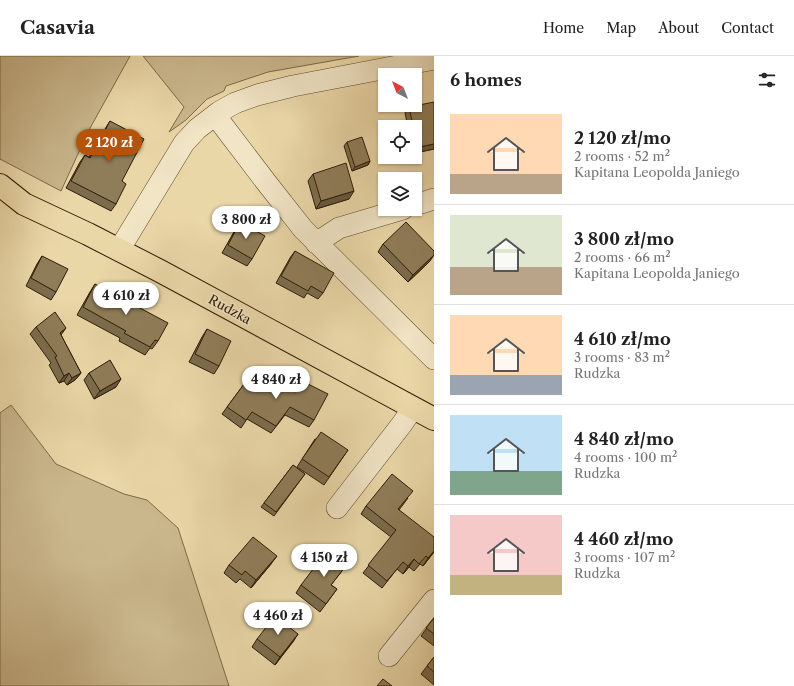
<!DOCTYPE html>
<meta charset="utf-8">
<style>
body{margin:0;font-family:"Libre Caslon Text",serif;background:#f6f6f6;color:#222;height:100vh;display:flex;flex-direction:column;font-size:15px;white-space:nowrap}
*{box-sizing:border-box;margin:0}
p{font-size:13px;color:#767676}
.icon{flex:none;width:22px;height:22px;fill:none;stroke:currentColor;stroke-width:2;stroke-linecap:round;stroke-linejoin:round}
.map{position:relative;flex:1;overflow:hidden}
.drawer{display:flex;flex-direction:column;background:#fff;width:360px}
.drawer>*{flex:none}
.needle{width:26px;rotate:318deg}
.tools{position:absolute;left:378px;top:12px;display:grid;gap:8px}
.tools a{display:grid;place-items:center;width:44px;height:44px;border-radius:0px;background:#fff;box-shadow:0 1px 3px #0004;font-size:20px}
.price{position:absolute;translate:-50% -34px;padding:0 9px;border-radius:14px;background:#fff;color:#222;font-size:13px;line-height:26px;filter:drop-shadow(0 1px 2px #0008)}
.price::after{content:'';position:absolute;left:50%;top:24px;width:12px;height:9px;margin-left:-6px;background:inherit;clip-path:polygon(0 0,100% 0,50% 100%)}
.price.selected{background:#b45309;color:#fff}
ul{padding:0;list-style:none}
li{display:flex;align-items:center;gap:12px;height:100px;padding:0 16px}
li+li{border-top:1px solid #e0e0e0}
li span{display:grid;place-items:center;flex:none;width:112px;height:80px;border-radius:0px;color:#555}
li>.icon{margin-inline-start:auto}
span .icon{width:48px;height:48px;fill:#fffc;stroke-width:1}
li b{font-size:17px}
h2{display:flex;justify-content:space-between;align-items:center;height:48px;padding:0 16px;font-size:17px}
header{display:flex;align-items:center;gap:24px;box-sizing:border-box;height:56px;padding:0 20px;background:#fff;border-bottom:1px solid #e0e0e0}
header strong{font-size:19px}
nav{display:flex;gap:22px;margin-inline-start:auto;font-size:14px}
main{display:flex;flex:1;min-height:0}
.map>svg:first-child{display:block}
.green{fill:#cab78c;stroke:#7c6948}
.lines{fill:none;stroke-linecap:round;stroke-linejoin:round}
.minor-casing{stroke:#5c4a2c;stroke-width:22}
.major-casing{stroke:#2d1b03;stroke-width:24}
.minor{stroke:#f1e5c6;stroke-width:21}
.major{stroke:#ead7a8;stroke-width:22}
.wall{fill:#7b6c4d;stroke:#2d1b03}
.shaded-wall{fill:#64583e;stroke:#2d1b03}
.building{fill:#8f7d59;stroke:#2d1b03}
.labels{text-anchor:middle;stroke-width:3;stroke-linejoin:round;paint-order:stroke}
.street-label{font-size:13px;fill:#2d1b03;stroke:#f1e5c6}
</style>
<header>
<strong>Casavia</strong>
<nav><a>Home</a><a>Map</a><a>About</a><a>Contact</a></nav>
</header>
<main>
<div class="map">
<svg width="434" height="630" viewBox="0 0 434 630">
<rect width="100%" height="100%" fill="#ead7a8"/>
<filter id="stains"><feTurbulence type="fractalNoise" baseFrequency=".005" numOctaves="4"/><feColorMatrix values="0 0 0 0 .2 0 0 0 0 .09 0 0 0 0 .02 0 0 0 .5 -.17"/></filter>
<radialGradient id="worn" r=".72"><stop offset=".6" stop-color="#630" stop-opacity="0"/><stop offset="1" stop-color="#630" stop-opacity=".3"/></radialGradient>
<path class="green" d="M 0,0 L 130,0 L 89,74 L 61,135 L 0,103 Z
M 143,0 L 359,0 L 268,16 L 226,30 L 224,35 L 207,43 L 186,64 L 169,76 L 184,51 Z
M 11,349 L 56,408 L 124,438 L 147,444 L 178,472 L 229,630 L 0,630 L 0,357 Z"/>
<g class="lines">
<g class="minor-casing">
<path id="minor" d="M 215,59 L 266,126 L 303,173 L 434,303
M 415,149 L 434,143
M 316,187 L 339,172 L 403,153
M 119,194 L 184,87 L 197,73 L 219,56 L 235,47 L 257,39 L 293,30 L 434,3
M 337,452 L 402,368 L 413,352
M 389,600 L 434,544"/>
</g>
<g class="major-casing">
<path id="major" d="M 0,129 L 24,148 L 88,178 L 160,215 L 434,363"/>
</g>
<use href="#minor" class="minor"/>
<use href="#major" class="major"/>
</g>
<path class="wall" d="M 409,51 L 434,93 L 415,97 L 415,71 L 408,71 L 405,57 Z
M 110,65 L 122,125 L 116,148 L 111,155 L 66,132 L 80,106 L 85,99 L 89,101 L 105,73 Z
M 347,86 L 370,105 L 368,109 L 352,115 L 344,90 Z
M 313,118 L 349,143 L 316,153 L 308,125 Z
M 240,166 L 252,203 L 247,210 L 222,197 L 235,174 Z
M 383,188 L 430,205 L 408,226 L 378,196 Z
M 295,195 L 323,237 L 318,243 L 307,237 L 304,242 L 276,227 L 290,202 Z
M 42,200 L 56,236 L 51,244 L 26,230 L 37,208 Z
M 95,228 L 158,285 L 152,293 L 150,292 L 145,299 L 119,285 L 120,282 L 77,259 L 90,236 Z
M 36,271 L 61,279 L 81,317 L 75,324 L 67,329 L 64,325 L 59,327 L 49,309 L 51,307 L 30,278 Z
M 207,273 L 219,310 L 214,318 L 189,306 L 202,281 Z
M 89,317 L 116,331 L 94,343 L 84,324 Z
M 250,320 L 257,325 L 288,335 L 290,333 L 295,335 L 302,325 L 314,364 L 309,371 L 285,359 L 271,377 L 247,363 L 241,372 L 222,358 Z
M 315,383 L 348,394 L 324,429 L 297,411 Z
M 293,409 L 305,418 L 274,460 L 261,451 Z
M 408,442 L 399,454 L 434,496 L 423,510 L 420,508 L 414,515 L 409,511 L 403,518 L 397,513 L 382,532 L 363,517 L 391,481 L 361,458 L 366,450 Z
M 271,508 L 251,532 L 240,523 L 236,527 L 224,517 L 229,509 Z
M 345,511 L 331,529 L 337,533 L 320,556 L 296,537 L 301,529 Z
M 434,562 L 434,590 L 421,580 Z
M 298,578 L 275,609 L 252,591 L 257,583 Z
M 434,601 L 434,629 L 421,618 Z"/>
<path class="shaded-wall" d="M 412,65 L 415,65 L 411,71 L 408,71 Z
M 434,88 L 434,93 L 415,97 L 419,91 Z
M 370,105 L 368,109 L 352,115 L 355,111 Z
M 354,135 L 349,143 L 316,153 L 321,145 Z
M 434,199 L 430,205 L 408,226 L 413,219 Z
M 66,272 L 61,279 L 60,277 Z
M 69,317 L 64,325 L 59,327 L 64,320 Z
M 81,317 L 75,324 L 67,329 L 72,322 Z
M 121,323 L 116,331 L 94,343 L 100,335 Z
M 434,495 L 434,496 L 423,510 L 428,502 Z
M 277,500 L 271,508 L 251,532 L 256,524 Z
M 414,503 L 409,511 L 403,518 L 408,510 Z
M 298,578 L 293,586 L 275,609 L 280,601 Z"/>
<path class="building" d="M 434,46 L 434,88 L 419,91 L 415,65 L 412,65 L 409,51 Z
M 110,65 L 144,83 L 122,125 L 126,128 L 116,148 L 71,125 L 85,99 L 90,102 Z
M 362,81 L 370,105 L 355,111 L 347,86 Z
M 346,107 L 354,135 L 321,145 L 313,118 Z
M 240,166 L 265,180 L 252,203 L 228,189 Z
M 406,166 L 434,195 L 434,199 L 413,219 L 383,188 Z
M 295,195 L 334,217 L 323,237 L 311,230 L 308,235 L 281,220 Z
M 42,200 L 68,213 L 56,236 L 31,222 Z
M 95,228 L 168,267 L 158,285 L 155,284 L 150,291 L 124,277 L 126,275 L 83,251 Z
M 55,256 L 66,272 L 60,277 L 81,317 L 72,322 L 69,317 L 64,320 L 55,301 L 57,300 L 36,271 Z
M 207,273 L 231,285 L 219,310 L 195,298 Z
M 110,304 L 121,323 L 100,335 L 89,317 Z
M 263,317 L 288,336 L 290,333 L 296,336 L 302,325 L 328,338 L 314,364 L 290,351 L 276,370 L 252,356 L 246,364 L 227,351 L 250,320 L 257,325 Z
M 321,376 L 348,394 L 329,421 L 302,403 Z
M 293,409 L 305,418 L 276,456 L 264,447 Z
M 392,418 L 413,435 L 398,453 L 434,481 L 434,495 L 428,502 L 426,500 L 419,508 L 414,503 L 408,510 L 403,506 L 387,525 L 368,509 L 396,474 L 366,450 Z
M 253,481 L 277,500 L 256,524 L 245,515 L 242,519 L 229,509 Z
M 326,496 L 345,511 L 331,529 L 337,533 L 326,548 L 301,529 Z
M 275,560 L 298,578 L 280,601 L 257,583 Z
M 434,562 L 434,578 L 426,572 Z
M 434,601 L 434,616 L 427,610 Z
M 383,623 L 392,630 L 377,630 Z"/>
<g class="labels">
<g class="street-label">
<text transform="translate(230 253) rotate(29)" y="5">Rudzka</text>
</g>
</g>
<rect width="100%" height="100%" filter="url(#stains)"/>
<rect width="100%" height="100%" fill="url(#worn)"/>
</svg>
<div class="tools">
<a><svg class="needle" viewBox="-14 -14 28 28"><path d="M0-13l5 13h-10z" fill="#e53935"/><path d="M0 13l5-13h-10z" fill="#767676"/></svg></a>
<a><svg class="icon" aria-label="locate" viewBox="0 0 24 24"><circle cx="12" cy="12" r="6"/><path d="M12 2v4M12 18v4M2 12h4M18 12h4"/></svg></a>
<a><svg class="icon" aria-label="layers" viewBox="0 0 24 24"><path d="M12 4l9 5-9 5-9-5zM3 14l9 5 9-5"/></svg></a>
</div>
<b class="price selected" style="left:109px;top:107px">2 120 zł</b>
<b class="price" style="left:246px;top:184px">3 800 zł</b>
<b class="price" style="left:126px;top:260px">4 610 zł</b>
<b class="price" style="left:276px;top:344px">4 840 zł</b>
<b class="price" style="left:324px;top:522px">4 150 zł</b>
<b class="price" style="left:278px;top:580px">4 460 zł</b>
</div>
<section class="drawer">
<h2>6 homes<svg class="icon" aria-label="filters" viewBox="0 0 24 24"><path d="M4 7h16M4 17h16"/><circle cx="9" cy="7" r="2"/><circle cx="15" cy="17" r="2"/></svg></h2>
<ul>
<li><span style="background:linear-gradient(#ffd9b3 75%,#b9a48a 0)"><svg class="icon" aria-label="home" viewBox="0 0 24 24"><path d="M3 11l9-7 9 7M6 9v11h12V9"/></svg></span><div><b>2 120 zł/mo</b><p>2 rooms · 52 m²</p><p>Kapitana Leopolda Janiego</p></div></li>
<li><span style="background:linear-gradient(#dfe7d0 65%,#b9a48a 0)"><svg class="icon" aria-label="home" viewBox="0 0 24 24"><path d="M3 11l9-7 9 7M6 9v11h12V9"/></svg></span><div><b>3 800 zł/mo</b><p>2 rooms · 66 m²</p><p>Kapitana Leopolda Janiego</p></div></li>
<li><span style="background:linear-gradient(#ffd9b3 75%,#9aa5b1 0)"><svg class="icon" aria-label="home" viewBox="0 0 24 24"><path d="M3 11l9-7 9 7M6 9v11h12V9"/></svg></span><div><b>4 610 zł/mo</b><p>3 rooms · 83 m²</p><p>Rudzka</p></div></li>
<li><span style="background:linear-gradient(#bfe0f5 70%,#7fa58c 0)"><svg class="icon" aria-label="home" viewBox="0 0 24 24"><path d="M3 11l9-7 9 7M6 9v11h12V9"/></svg></span><div><b>4 840 zł/mo</b><p>4 rooms · 100 m²</p><p>Rudzka</p></div></li>
<li><span style="background:linear-gradient(#f6c9c9 75%,#c2b280 0)"><svg class="icon" aria-label="home" viewBox="0 0 24 24"><path d="M3 11l9-7 9 7M6 9v11h12V9"/></svg></span><div><b>4 460 zł/mo</b><p>3 rooms · 107 m²</p><p>Rudzka</p></div></li>
</ul>
</section>
</main>
